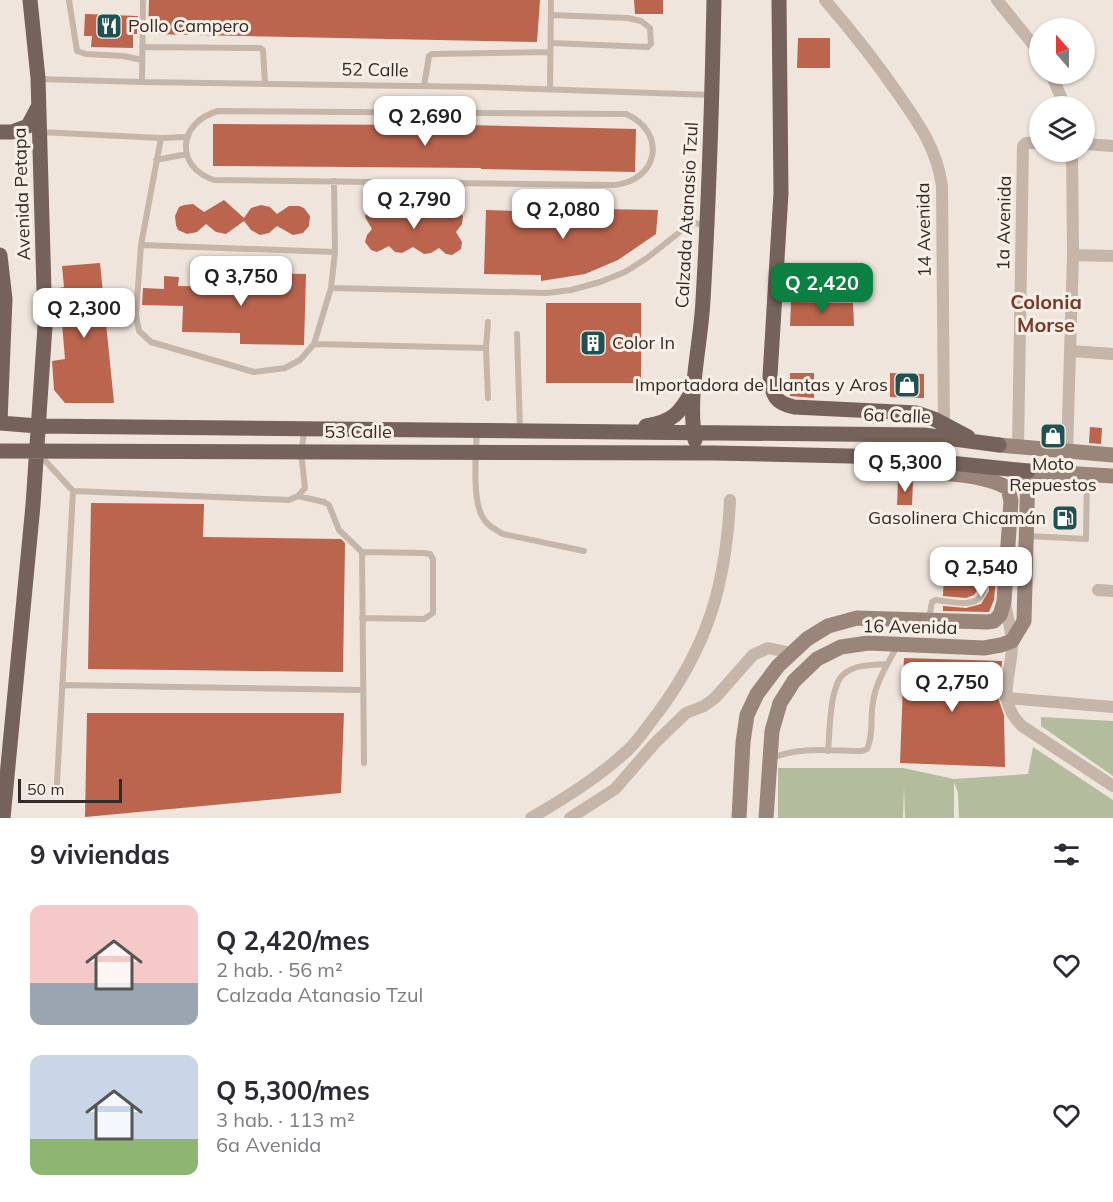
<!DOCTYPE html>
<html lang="es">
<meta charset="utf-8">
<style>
body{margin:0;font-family:Mulish,sans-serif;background:#f7f7f7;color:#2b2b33;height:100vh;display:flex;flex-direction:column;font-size:22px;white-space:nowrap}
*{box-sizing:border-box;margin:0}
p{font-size:20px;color:#7c7c81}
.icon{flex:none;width:33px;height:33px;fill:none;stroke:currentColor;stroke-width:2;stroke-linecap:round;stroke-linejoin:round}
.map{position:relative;height:818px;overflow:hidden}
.sheet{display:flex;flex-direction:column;background:#fff;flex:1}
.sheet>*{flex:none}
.needle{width:39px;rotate:339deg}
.fabs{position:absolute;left:1029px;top:18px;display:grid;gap:12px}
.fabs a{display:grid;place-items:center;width:66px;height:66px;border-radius:50%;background:#fff;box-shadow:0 2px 4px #0004;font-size:30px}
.scale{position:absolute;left:18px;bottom:15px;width:104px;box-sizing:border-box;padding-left:6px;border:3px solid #342b28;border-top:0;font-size:16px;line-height:21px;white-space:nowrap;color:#342b28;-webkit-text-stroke:4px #f8f0e7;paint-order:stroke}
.price{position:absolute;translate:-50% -51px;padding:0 14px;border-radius:12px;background:#fff;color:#222;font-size:20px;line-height:39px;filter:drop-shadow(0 2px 3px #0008)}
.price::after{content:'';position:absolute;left:50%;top:36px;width:18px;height:14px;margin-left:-9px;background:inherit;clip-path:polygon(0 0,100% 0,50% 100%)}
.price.active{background:#0b8043;color:#fff}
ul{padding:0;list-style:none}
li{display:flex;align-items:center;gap:18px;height:150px;padding:0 30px}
li span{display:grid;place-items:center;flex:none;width:168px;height:120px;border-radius:12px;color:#555}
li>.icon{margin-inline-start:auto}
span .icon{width:72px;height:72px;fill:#fffc;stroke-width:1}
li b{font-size:26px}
h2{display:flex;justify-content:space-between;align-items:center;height:72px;padding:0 30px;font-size:26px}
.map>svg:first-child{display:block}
.green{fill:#b3bd9d}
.building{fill:#bb644e}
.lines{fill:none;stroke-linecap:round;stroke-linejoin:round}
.lane{stroke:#c6b5a9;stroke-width:6}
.street{stroke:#c6b5a9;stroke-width:12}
.secondary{stroke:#9a857a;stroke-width:15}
.primary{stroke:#75625a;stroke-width:15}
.labels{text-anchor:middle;stroke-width:6;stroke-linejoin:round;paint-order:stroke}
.poi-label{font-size:18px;fill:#342b28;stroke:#f8f0e7;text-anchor:start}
.street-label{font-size:18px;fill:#342b28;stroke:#f8f0e7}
.neighbourhood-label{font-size:20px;font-weight:bold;fill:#7c3928;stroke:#f8f0e7}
</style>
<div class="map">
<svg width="1113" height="818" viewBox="0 0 1113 818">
<rect width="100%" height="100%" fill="#efe5dc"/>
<path class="green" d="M 1041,717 L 1113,721 L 1113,776 L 1041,726 Z
M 1033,747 L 1113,800 L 1113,818 L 959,818 L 958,793 L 954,782 L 954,818 L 905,818 L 904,786 L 903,818 L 778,818 L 778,768 L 903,768 L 954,779 L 1028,774 Z"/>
<path class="building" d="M 149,0 L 540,0 L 537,42 L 148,34 Z
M 634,0 L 663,0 L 663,14 L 635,14 Z
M 85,14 L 138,16 L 137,34 L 133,34 L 133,48 L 91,47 L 92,36 L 84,36 Z
M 798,38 L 830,38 L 830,68 L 797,68 Z
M 213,124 L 465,125 L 636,129 L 635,172 L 481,169 L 481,168 L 213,166 Z
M 224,200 L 244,218 L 251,208 L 261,205 L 270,207 L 277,214 L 289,206 L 299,206 L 304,208 L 310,216 L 309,226 L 303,233 L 293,235 L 277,226 L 269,233 L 260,235 L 251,230 L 244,221 L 226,234 L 216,232 L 206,224 L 197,232 L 187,234 L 178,230 L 176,225 L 175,216 L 179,207 L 184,205 L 193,204 L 204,212 Z
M 372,205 L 380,205 L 391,210 L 397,206 L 405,206 L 413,213 L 426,206 L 440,212 L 447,208 L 455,208 L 463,216 L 462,224 L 456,232 L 462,242 L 461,249 L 452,255 L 446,254 L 439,248 L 431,253 L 424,254 L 413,247 L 402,253 L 395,252 L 389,246 L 377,252 L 371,250 L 365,242 L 367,235 L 372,229 L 365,217 L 367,210 Z
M 543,208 L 658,210 L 656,234 L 618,260 L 585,274 L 541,281 L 541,275 L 484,274 L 486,210 L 543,212 Z
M 100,263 L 114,403 L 65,403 L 54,390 L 52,361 L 65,359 L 59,288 L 64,287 L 62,266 Z
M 234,273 L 306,274 L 304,345 L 240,344 L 240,333 L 182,332 L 183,306 L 142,305 L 143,288 L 164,289 L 164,276 L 179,277 L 178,286 L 234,287 Z
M 791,302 L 853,303 L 854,326 L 790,326 Z
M 546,303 L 641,303 L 641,383 L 546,383 Z
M 790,373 L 814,373 L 814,398 L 790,396 Z
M 890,373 L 924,374 L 924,398 L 890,397 Z
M 1090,427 L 1102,428 L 1101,444 L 1089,443 Z
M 1046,430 L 1059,431 L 1059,440 L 1045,439 Z
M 898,481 L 913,482 L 912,505 L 897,505 Z
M 91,503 L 204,504 L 203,537 L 341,539 L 345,543 L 343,672 L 88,669 Z
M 945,547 L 998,551 L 997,557 L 984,561 L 979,568 L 978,589 L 974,595 L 966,598 L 943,596 Z
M 997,567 L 994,600 L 989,612 L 943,611 L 943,606 L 966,608 L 981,604 L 989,591 L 988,573 Z
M 904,658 L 1002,661 L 998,698 L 1004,715 L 1005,767 L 900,763 Z
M 87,713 L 344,713 L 341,793 L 85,817 Z"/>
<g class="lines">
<path class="lane" d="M 69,0 L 77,51 L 86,54 L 123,56 L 142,60
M 551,15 L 628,18 L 641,21 L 650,28 L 651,44 L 648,47 L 551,43
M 142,47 L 260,48 L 263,50 L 265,83
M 38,79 L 142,82 L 482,87 L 712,95
M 142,82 L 143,0
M 424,86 L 429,56 L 432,54 L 550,52
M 550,89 L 551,0
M 218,111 L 626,114 C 667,132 659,180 615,185 L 214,180 C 174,167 178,122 218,111 Z
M 40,132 L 161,138 L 187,137
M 161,138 L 141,245 L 136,315 L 139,331 L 151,342 L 254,372 L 285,368 L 300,360 L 314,344 L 331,288 L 335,252 L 334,181
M 156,160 L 187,154
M 141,245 L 335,252
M 331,288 L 547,293 L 571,290 L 600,282 L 625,272 L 647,258 L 686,227 L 695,223 L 707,226
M 517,334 L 520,430
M 314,344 L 486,348 L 488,322
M 486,348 L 488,398
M 477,431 C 476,451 472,498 482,516 C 486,525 495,529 503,534 L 584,551
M 39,454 L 73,491 L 289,500 L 298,496 L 305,488 L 301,452 L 305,428
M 298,496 L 324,502 L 329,505 L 339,530 L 362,552 L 364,763
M 1028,536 L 1086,539 L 1087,475
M 362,552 L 424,553 L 430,554 L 433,559 L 433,613 L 424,619 L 362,618
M 929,619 L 932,602 L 936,600 C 948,601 973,608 981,596 C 992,582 966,566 1006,560
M 62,685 L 363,690
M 828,751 C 830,732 829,684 845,673 C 857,664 873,665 887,664
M 772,758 C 800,746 832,751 862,751 L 867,749 C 874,734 870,717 873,702 C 876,681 888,664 897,646
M 57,783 L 73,491"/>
<path class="street" d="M 825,0 C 850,29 874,59 896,91 C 917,121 937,148 942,186 L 944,425
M 997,0 L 1040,53
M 1051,74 L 1065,106
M 1084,144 L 1113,146
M 1073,255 L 1113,256
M 1071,351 L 1113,354
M 1018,448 L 1023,146 L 1026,143 L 1040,143
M 1067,452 L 1073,255 L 1072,152
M 1098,590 L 1113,591
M 1005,603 C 1007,615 1011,629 1012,641 C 1013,675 994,699 1022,726 L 1113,786
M 1006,698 L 1113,707
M 531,818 C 565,798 599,777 628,750 C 639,740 648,725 657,714 C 708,646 726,584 730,500
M 570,818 L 615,789 L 655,743 L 686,713 L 704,706 L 715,698 L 753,655 L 768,648 L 792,653"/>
<path class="secondary" d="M 999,445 L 1113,455
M 1028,471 L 1113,476
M 739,818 L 743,742 L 747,715 L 757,694 L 778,666 L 807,639 L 828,626 L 857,618 L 987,622 L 994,621 L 1000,615 L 1004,602 L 1011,501 L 1008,488 C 975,470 934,476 899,467 L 892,457
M 766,818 L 772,731 L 780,703 L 794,681 L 817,659 L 841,647 L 868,643 L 984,648 L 1001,645 L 1012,641 L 1024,621 L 1028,471"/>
<path class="primary" d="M 779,0 L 781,193 L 770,376 C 772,395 775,403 794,407 L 917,413 L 934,419 L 968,437
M 0,132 L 12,132 L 28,126 L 38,107
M 0,255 L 5,299 L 0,422
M 0,423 L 38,426 L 924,435 L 999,445
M 646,426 C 673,422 680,413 693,390
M 695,440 C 687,396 701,344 703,300 C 709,200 712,100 714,0
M 0,451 L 715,453 L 892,457 L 1028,471
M 3,818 L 33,505 L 45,326 L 38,78 L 30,0"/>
</g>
<defs>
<g id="restaurant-square" transform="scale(1.35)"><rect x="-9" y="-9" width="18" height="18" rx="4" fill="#215052" stroke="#f8f0e7"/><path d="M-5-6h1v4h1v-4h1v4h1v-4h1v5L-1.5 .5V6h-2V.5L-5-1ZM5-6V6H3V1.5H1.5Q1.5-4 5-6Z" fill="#fff"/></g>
<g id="building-square" transform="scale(1.35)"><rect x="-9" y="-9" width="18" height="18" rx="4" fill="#215052" stroke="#f8f0e7"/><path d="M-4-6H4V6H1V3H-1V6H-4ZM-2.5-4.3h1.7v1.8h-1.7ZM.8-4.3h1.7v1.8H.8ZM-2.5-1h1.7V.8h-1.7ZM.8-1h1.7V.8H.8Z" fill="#fff"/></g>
<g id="shop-square" transform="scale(1.35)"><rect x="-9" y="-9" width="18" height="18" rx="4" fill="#215052" stroke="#f8f0e7"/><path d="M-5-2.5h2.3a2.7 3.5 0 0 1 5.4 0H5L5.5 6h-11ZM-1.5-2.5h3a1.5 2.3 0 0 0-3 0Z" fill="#fff"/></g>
<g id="fuel-square" transform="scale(1.35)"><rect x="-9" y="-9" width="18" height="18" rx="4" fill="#215052" stroke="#f8f0e7"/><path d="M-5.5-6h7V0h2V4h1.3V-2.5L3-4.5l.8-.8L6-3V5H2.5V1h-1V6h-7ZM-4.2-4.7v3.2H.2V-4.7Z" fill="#fff"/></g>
</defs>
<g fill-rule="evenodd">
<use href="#restaurant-square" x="109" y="26"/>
<use href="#building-square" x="593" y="343"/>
<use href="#shop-square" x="907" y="385"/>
<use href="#shop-square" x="1053" y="436"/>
<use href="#fuel-square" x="1065" y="518"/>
</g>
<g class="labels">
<g class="poi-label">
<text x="128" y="32">Pollo Campero</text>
<text x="612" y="349">Color In</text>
<text x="888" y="391" text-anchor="end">Importadora de Llantas y Aros</text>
<text x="1053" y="470" text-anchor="middle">Moto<tspan x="1053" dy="21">Repuestos</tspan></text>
<text x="1046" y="524" text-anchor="end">Gasolinera Chicamán</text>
</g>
<g class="street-label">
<text transform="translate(375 70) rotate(1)" y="6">52 Calle</text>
<text transform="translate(22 194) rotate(-92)" y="6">Avenida Petapa</text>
<text transform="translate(687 215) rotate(-87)" y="6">Calzada Atanasio Tzul</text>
<text transform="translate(1004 223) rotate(-89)" y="6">1a Avenida</text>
<text transform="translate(924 230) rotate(-91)" y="6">14 Avenida</text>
<text transform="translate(897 416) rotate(2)" y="6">6a Calle</text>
<text x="358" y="438">53 Calle</text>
<text transform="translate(910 627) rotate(1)" y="6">16 Avenida</text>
</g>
<g class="neighbourhood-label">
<text x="1046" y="309">Colonia<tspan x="1046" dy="23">Morse</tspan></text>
</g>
</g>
</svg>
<div class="fabs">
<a><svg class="needle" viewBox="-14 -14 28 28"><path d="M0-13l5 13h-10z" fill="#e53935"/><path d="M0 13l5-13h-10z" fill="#7c7c81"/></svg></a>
<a><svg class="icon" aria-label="layers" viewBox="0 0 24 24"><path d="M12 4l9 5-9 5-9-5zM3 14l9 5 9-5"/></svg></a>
</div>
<div class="scale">50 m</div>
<b class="price" style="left:425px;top:147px">Q 2,690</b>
<b class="price" style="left:414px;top:230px">Q 2,790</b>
<b class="price" style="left:563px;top:240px">Q 2,080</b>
<b class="price" style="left:241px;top:307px">Q 3,750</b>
<b class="price active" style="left:822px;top:314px">Q 2,420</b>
<b class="price" style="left:84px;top:339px">Q 2,300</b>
<b class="price" style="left:905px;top:493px">Q 5,300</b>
<b class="price" style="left:981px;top:598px">Q 2,540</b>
<b class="price" style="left:952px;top:713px">Q 2,750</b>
</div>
<section class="sheet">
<h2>9 viviendas<svg class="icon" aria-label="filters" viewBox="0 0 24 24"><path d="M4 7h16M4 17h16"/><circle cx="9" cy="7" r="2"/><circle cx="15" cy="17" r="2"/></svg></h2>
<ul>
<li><span style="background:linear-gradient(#f6c9c9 65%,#9aa5b1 0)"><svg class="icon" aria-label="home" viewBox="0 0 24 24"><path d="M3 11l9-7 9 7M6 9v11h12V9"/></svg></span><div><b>Q 2,420/mes</b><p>2 hab. · 56 m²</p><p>Calzada Atanasio Tzul</p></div><svg class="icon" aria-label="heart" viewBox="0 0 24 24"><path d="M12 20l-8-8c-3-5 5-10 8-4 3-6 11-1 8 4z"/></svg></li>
<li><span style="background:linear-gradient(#c9d6e8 70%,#8fb573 0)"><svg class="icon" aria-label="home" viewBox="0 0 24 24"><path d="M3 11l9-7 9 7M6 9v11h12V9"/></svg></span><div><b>Q 5,300/mes</b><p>3 hab. · 113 m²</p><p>6a Avenida</p></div><svg class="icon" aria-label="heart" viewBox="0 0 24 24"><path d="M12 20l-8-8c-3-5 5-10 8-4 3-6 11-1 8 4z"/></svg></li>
</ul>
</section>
